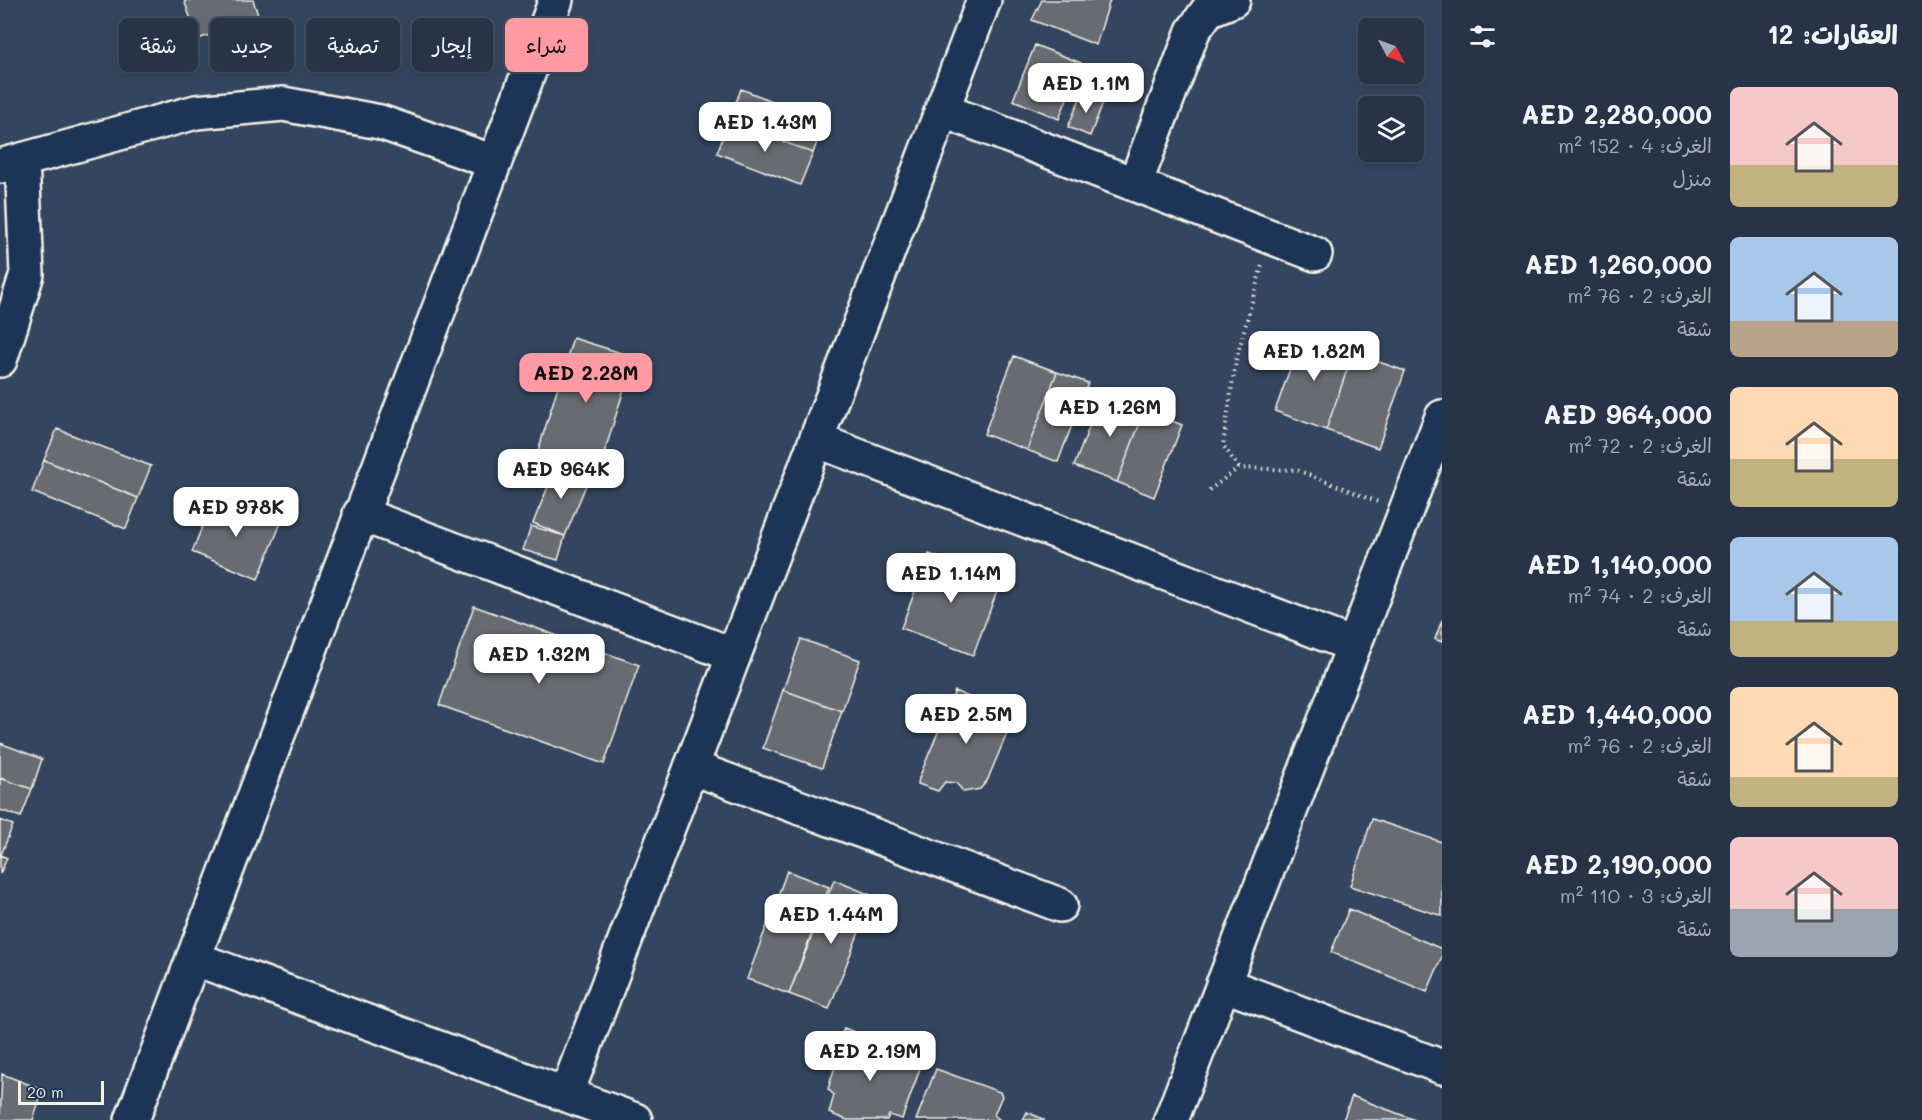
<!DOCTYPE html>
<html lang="ar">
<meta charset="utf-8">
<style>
body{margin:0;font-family:Mali,"Playpen Sans Arabic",sans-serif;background:#333f52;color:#f1f3f6;direction:rtl;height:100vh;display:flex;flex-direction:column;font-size:22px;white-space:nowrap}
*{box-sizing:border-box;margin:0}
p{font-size:20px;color:#a4aab4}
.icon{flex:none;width:33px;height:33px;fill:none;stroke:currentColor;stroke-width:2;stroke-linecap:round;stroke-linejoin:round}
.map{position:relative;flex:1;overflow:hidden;direction:ltr}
.panel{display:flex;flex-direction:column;background:#273447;width:480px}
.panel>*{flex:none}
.banner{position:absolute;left:18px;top:18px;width:570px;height:54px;direction:rtl;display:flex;gap:12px}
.needle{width:39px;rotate:131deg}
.fabs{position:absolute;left:1358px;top:18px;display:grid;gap:12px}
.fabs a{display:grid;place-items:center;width:66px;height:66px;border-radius:9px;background:#273447;box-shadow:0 3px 9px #0003,0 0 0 2px #434f60;font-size:30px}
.scale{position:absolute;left:18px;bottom:15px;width:86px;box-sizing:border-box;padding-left:6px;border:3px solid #f4f1e8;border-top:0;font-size:16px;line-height:21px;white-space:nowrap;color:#f4f1e8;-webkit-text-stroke:4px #1d3557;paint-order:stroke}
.price{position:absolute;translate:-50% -51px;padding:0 14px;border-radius:12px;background:#fff;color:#222;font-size:20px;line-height:39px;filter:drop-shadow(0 2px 3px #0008)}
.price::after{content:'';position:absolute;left:50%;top:36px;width:18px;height:14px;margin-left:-9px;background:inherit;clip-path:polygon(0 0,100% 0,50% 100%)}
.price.current{background:#ff9aa2;color:#111}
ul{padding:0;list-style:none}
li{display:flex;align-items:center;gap:18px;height:150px;padding:0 24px}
li span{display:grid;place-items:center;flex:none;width:168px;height:120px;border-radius:9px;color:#555}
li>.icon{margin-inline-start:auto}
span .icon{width:72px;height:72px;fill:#fffc;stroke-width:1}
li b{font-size:26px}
h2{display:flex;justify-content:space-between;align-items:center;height:72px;padding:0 24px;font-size:26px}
.chip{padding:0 21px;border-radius:9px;background:#273447;box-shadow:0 3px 9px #0003,0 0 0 2px #434f60;font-size:21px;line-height:54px}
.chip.current{background:#ff9aa2;color:#111}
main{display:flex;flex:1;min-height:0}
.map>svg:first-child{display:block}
.building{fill:#686c72;stroke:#f4f1e8;stroke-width:1.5}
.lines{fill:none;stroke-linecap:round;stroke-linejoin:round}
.minor-casing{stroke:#f4f1e8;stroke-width:38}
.path{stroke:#f4f1e8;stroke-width:4;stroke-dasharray:1.5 4.5;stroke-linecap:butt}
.minor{stroke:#1d3557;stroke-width:33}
</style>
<main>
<section class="panel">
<h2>العقارات: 12<svg class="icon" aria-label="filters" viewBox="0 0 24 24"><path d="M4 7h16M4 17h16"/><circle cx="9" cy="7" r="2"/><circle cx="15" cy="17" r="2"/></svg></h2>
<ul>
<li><span style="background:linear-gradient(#f6c9c9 65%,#c2b280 0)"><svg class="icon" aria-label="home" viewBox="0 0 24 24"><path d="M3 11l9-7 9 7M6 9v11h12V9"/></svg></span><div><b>AED 2,280,000</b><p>الغرف: 4 · 152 m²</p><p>منزل</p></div></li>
<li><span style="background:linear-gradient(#a9c7e8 70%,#b9a48a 0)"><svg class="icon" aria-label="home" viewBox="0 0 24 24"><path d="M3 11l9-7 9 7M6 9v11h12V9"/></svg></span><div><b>AED 1,260,000</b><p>الغرف: 2 · 76 m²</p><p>شقة</p></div></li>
<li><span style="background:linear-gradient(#ffd9b3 60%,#c2b280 0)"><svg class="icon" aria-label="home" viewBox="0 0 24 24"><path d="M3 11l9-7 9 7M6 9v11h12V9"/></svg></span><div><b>AED 964,000</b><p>الغرف: 2 · 72 m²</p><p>شقة</p></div></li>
<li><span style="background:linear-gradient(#a9c7e8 70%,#c2b280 0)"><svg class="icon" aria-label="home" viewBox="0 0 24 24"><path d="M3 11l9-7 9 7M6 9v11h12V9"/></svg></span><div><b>AED 1,140,000</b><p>الغرف: 2 · 74 m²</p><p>شقة</p></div></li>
<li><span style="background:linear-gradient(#ffd9b3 75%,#c2b280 0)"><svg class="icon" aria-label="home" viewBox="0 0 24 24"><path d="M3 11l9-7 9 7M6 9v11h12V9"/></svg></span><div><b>AED 1,440,000</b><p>الغرف: 2 · 76 m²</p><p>شقة</p></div></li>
<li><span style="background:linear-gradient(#f6c9c9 60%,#9aa5b1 0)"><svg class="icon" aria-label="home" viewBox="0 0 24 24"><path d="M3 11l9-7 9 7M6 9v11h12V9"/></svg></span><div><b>AED 2,190,000</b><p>الغرف: 3 · 110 m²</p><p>شقة</p></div></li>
</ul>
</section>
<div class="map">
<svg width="1442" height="1120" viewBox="0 0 1442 1120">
<rect width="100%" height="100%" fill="#34465f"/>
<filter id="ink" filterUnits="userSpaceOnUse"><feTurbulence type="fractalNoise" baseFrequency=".0167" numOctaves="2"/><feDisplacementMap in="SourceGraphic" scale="12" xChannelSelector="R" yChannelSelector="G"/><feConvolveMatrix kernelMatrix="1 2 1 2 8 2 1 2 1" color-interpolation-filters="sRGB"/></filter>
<g filter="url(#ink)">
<path class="building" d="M 184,0 L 253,0 L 259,18 L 198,39 Z
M 1042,0 L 1110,0 L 1096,45 L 1032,20 Z
M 1035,45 L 1081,63 L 1059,119 L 1013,100 Z
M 1092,68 L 1120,79 L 1111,102 L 1083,91 Z
M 741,89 L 825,121 L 813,153 L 729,121 Z
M 1083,91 L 1104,100 L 1090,136 L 1068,127 Z
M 729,121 L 813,153 L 800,185 L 717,153 Z
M 1302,335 L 1353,353 L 1326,430 L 1275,411 Z
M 573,338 L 634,357 L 599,470 L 538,451 Z
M 1353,353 L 1405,371 L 1378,448 L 1326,430 Z
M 1014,356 L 1057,372 L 1027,450 L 984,434 Z
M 1057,372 L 1088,383 L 1058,462 L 1027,450 Z
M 1102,394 L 1145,410 L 1117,482 L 1074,466 Z
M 1145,410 L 1182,425 L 1154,497 L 1117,482 Z
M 57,429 L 151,466 L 138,498 L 44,460 Z
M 44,460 L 138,498 L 126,529 L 32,492 Z
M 557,465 L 589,478 L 565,536 L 533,523 Z
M 214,497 L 281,523 L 258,579 L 192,552 Z
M 531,526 L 565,536 L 558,560 L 523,550 Z
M 929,554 L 1001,581 L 973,655 L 901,628 Z
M 474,606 L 639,665 L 604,764 L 439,705 Z
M 1442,620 L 1442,642 L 1435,639 Z
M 801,639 L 860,660 L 842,711 L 783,690 Z
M 783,690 L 842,711 L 822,768 L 763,748 Z
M 955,691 L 1014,717 L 987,781 L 980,789 L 964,792 L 956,783 L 945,782 L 938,791 L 918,784 L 919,778 Z
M 0,743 L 42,759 L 32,789 L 0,778 Z
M 0,778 L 32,789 L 21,817 L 0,810 Z
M 1372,819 L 1442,842 L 1442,916 L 1350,886 Z
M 0,820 L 13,825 L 1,855 L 0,855 Z
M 0,855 L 7,858 L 0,874 Z
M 787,871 L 829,887 L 789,994 L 747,979 Z
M 834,880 L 873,896 L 829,1009 L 789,994 Z
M 1349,909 L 1442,949 L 1442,957 L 1427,992 L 1331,952 Z
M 844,1028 L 868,1037 L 865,1054 L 892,1063 L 906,1054 L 922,1063 L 902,1119 L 889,1115 L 887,1120 L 847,1120 L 829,1113 L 834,1095 L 828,1089 L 838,1057 L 834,1054 Z
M 936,1069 L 1000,1092 L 1002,1096 L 994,1115 L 1000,1120 L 916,1120 Z
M 2,1074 L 43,1090 L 33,1120 L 0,1120 Z
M 1352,1096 L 1415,1120 L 1343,1120 Z
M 1027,1112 L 1045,1120 L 1023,1120 Z"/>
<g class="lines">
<g class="minor-casing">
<path id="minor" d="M 942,110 L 1315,254
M 0,166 L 196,112 L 283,104 L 380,122 L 494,162
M 1135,184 L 1193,31 L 1208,10 L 1233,0
M 0,360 L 27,274 L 22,160
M 816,440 L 1353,645
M 360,514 L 734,655
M 691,767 L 1060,905
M 193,958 L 635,1120
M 1223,984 L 1442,1067
M 566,1095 L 984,0
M 132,1120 L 556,0
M 1171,1120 L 1442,417"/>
</g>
<path class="path" d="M 1239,468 L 1223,445 L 1236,360 L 1262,265
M 1209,490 L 1239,468 L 1297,470 L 1378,502"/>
<use href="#minor" class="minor"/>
</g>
</g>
</svg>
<div class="fabs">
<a><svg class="needle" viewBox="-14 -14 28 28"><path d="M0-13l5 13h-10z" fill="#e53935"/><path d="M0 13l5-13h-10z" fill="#a4aab4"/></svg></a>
<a><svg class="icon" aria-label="layers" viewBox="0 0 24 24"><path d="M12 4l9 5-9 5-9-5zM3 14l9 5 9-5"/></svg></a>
</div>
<div class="scale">20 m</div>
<b class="price" style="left:1086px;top:114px">AED 1.1M</b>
<b class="price" style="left:765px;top:153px">AED 1.43M</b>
<b class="price" style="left:1314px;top:382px">AED 1.82M</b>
<b class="price current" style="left:586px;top:404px">AED 2.28M</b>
<b class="price" style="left:1110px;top:438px">AED 1.26M</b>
<b class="price" style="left:561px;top:500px">AED 964K</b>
<b class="price" style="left:236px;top:538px">AED 978K</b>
<b class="price" style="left:951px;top:604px">AED 1.14M</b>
<b class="price" style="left:539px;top:685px">AED 1.32M</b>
<b class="price" style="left:966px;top:745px">AED 2.5M</b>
<b class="price" style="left:831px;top:945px">AED 1.44M</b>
<b class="price" style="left:870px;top:1082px">AED 2.19M</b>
<div class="banner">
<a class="chip current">شراء</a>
<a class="chip">إيجار</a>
<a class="chip">تصفية</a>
<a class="chip">جديد</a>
<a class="chip">شقة</a>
</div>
</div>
</main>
